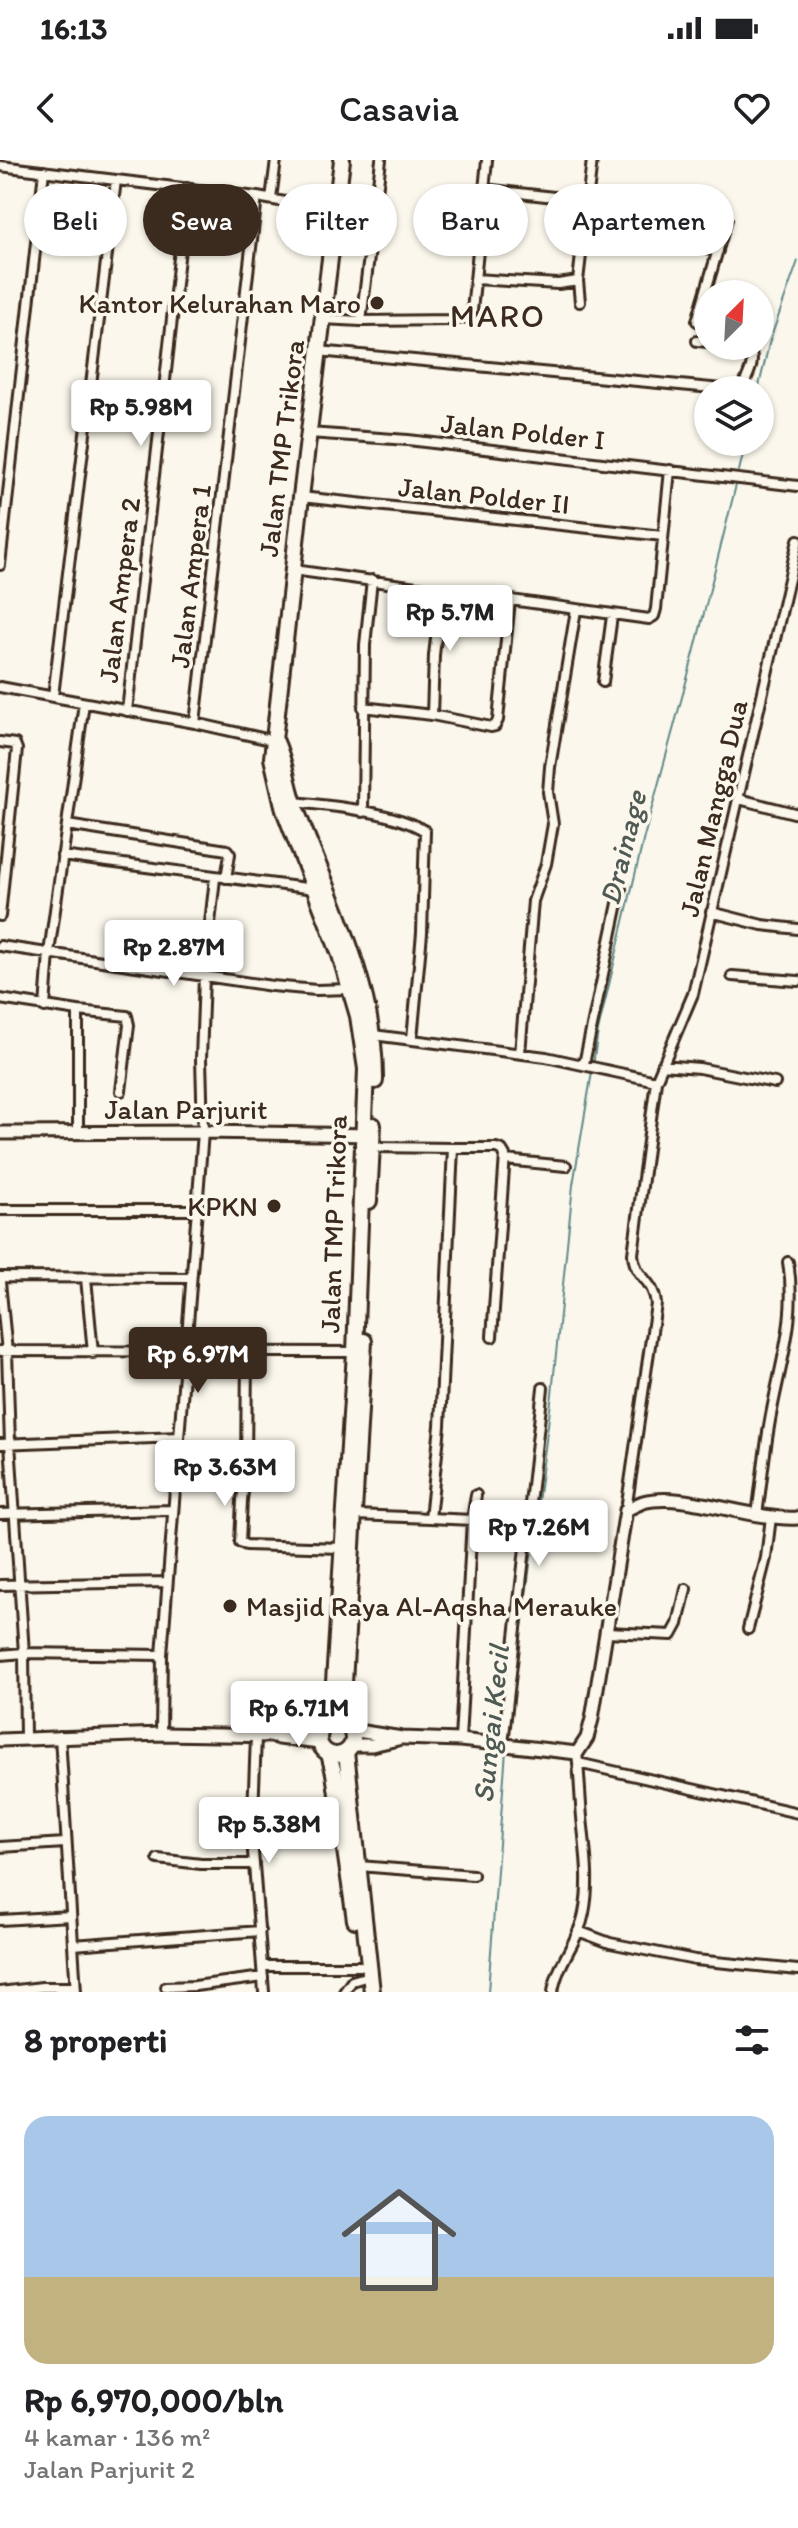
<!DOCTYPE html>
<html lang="id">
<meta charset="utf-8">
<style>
body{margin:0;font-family:Itim,sans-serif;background:#f2f2f2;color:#202124;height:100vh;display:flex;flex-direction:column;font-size:30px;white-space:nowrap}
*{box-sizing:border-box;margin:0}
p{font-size:26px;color:#757577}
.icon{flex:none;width:44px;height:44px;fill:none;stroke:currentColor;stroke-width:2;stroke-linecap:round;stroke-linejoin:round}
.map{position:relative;height:1832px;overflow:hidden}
.drawer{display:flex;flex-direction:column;background:#fff;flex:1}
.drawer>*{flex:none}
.banner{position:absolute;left:24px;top:24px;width:750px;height:72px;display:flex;gap:16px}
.needle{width:52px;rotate:24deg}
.controls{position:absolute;left:694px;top:120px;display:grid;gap:16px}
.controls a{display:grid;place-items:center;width:80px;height:80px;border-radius:50%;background:#fff;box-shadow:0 2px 6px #0004;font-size:40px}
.price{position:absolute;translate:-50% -68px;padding:0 18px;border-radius:8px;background:#fff;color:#222;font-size:26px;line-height:52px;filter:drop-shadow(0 2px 4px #0008)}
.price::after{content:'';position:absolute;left:50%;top:48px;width:24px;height:18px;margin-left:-12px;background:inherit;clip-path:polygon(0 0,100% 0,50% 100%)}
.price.active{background:#3b2a1e;color:#fff}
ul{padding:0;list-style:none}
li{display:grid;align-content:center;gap:16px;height:424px;padding:0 24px}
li+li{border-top:2px solid #e0e0e0}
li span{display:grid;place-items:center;height:248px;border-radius:24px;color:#555}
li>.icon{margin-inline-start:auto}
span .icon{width:144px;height:144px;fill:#fffc;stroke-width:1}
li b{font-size:34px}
h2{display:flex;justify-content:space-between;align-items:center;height:96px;padding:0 24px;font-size:34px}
.pill{padding:0 28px;border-radius:36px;background:#fff;box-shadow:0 2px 6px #0004;font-size:28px;line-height:72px}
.pill.active{background:#3b2a1e;color:#fff}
.status{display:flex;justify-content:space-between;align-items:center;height:56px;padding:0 40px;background:#fff;direction:ltr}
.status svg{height:22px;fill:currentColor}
header{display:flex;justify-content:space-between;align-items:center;height:104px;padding:0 24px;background:#fff;font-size:36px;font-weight:600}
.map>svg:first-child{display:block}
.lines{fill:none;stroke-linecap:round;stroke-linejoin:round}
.stream{stroke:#608a88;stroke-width:2}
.minor-casing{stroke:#3b2a1e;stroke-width:14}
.tertiary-casing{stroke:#3b2a1e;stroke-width:17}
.trunk-casing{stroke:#3b2a1e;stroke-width:20}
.minor{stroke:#fbf7ec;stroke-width:8}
.tertiary{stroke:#fbf7ec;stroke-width:11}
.trunk{stroke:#fbf7ec;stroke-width:14}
.poi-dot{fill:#3b2a1e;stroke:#fbf7ec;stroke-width:3}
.labels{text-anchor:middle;stroke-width:7;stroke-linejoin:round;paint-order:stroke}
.poi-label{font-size:28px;fill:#3b2a1e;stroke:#fbf7ec;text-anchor:end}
.street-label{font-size:28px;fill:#3b2a1e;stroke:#fbf7ec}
.water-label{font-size:30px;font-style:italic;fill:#4e5a53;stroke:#fbf7ec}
.quarter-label{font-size:32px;letter-spacing:2px;fill:#3b2a1e;stroke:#fbf7ec}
</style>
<div class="status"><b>16:13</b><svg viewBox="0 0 49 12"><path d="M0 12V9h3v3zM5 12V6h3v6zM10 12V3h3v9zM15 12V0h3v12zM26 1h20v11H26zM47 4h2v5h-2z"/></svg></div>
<header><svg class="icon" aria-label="back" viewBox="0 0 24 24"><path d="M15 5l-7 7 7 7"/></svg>Casavia<svg class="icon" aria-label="heart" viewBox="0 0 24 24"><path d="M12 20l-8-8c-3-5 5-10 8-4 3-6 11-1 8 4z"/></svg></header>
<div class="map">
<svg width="798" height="1832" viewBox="0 0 798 1832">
<rect width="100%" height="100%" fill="#fbf7ec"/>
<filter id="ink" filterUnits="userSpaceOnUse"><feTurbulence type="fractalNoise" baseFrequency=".0125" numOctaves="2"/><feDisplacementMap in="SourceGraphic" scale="16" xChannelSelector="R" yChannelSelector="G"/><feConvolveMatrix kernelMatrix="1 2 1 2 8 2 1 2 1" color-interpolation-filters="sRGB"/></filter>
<g filter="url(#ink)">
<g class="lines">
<path class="stream" d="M 758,230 L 770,180 L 798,101
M 738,315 L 746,282
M 593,905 L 598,871 L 644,677 L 694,493 L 737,321
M 511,1552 L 552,1234 L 573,1025 L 592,912
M 488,1832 L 506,1590"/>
<g class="minor-casing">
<path id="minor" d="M 0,6 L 257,37 L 336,51
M 484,29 L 563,38
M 271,39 L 276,0
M 583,73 L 636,82 L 661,81 L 718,91
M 475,119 L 558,124 L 578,121 L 592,0
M 578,121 L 580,142
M 322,159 L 361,161 L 454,160 L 467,157 L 472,151 L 487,0
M 361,161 L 381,0
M 697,161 L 727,59
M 697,181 L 708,182
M 736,186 L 749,188 C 757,202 747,217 741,230
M 318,191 L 733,230
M 309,273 L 408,280 L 798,326
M 301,337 L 663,376
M 0,405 L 44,11
M 293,410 L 649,459 L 654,456 L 656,449 L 670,310
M 603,522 L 612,456
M 0,527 L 195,563 L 275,581
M 53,536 L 116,20
M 363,547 L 432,555 L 491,567 L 495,566 L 498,560 L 510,440
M 127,551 L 187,28
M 432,555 L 434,495 L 442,429
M 195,563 L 257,37
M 0,582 L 15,584 L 17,589 L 0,756
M 739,639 L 798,654
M 294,642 C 331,646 393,651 425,671 L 422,773 L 412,879
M 363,652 L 365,485 L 372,420
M 67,665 L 227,690 L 230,694 L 226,718
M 62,696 L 314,729
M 711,752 L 762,765 L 798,769
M 0,786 L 272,826 L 316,830 L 350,829
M 732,816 L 798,821
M 0,839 L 78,851 L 78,973
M 45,847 L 49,793 L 84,543
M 78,851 L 127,856 L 129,865 L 121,931
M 373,875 L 546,897 L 656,921
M 520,893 L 533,741 L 546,704 L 553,664 L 548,632 L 550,607 L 576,450
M 584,904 L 621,729
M 662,905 L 699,908 L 775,923
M 372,987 L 453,988
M 505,1000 L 566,1006
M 0,1050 L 196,1050
M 0,1117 L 191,1118
M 86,1118 L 93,1193
M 0,1122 L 7,1192 L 10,1283 L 24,1493 L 162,1495 L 161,1574
M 0,1191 L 359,1192
M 247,1192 L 246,1309 L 242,1340 L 240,1382 L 246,1385 L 341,1388
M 0,1284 L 179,1277
M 626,1350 L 656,1144 C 653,1117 635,1120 633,1094 L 656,921 L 693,834 L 798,380
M 0,1354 L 173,1350
M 355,1355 L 430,1358 L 440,1266 L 453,988 L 496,988 L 502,990 L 505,995 L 492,1177
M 757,1355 C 762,1320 765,1284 772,1250 C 782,1198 797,1154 788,1102
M 430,1358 L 472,1360
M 0,1425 L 167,1422
M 748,1469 L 766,1398 L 771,1357
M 606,1472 L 672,1475 L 678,1464 L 686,1429
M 0,1495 L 24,1493 L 25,1578
M 162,1495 L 203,972 L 201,899 L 204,817 L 215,718
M 60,1576 L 76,1832
M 256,1577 L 252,1679 L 264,1832
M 460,1580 L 472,1360 L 476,1335
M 503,1584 L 543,1228
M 578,1603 L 798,1653
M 252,1655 L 280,1654 L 341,1660
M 0,1687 L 65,1683
M 158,1699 L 201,1704 L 253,1704
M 359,1706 L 473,1715
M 0,1760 L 71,1756
M 578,1771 L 610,1783 L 695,1800 L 798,1810
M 73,1785 L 260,1771
M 263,1806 L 360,1806
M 166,1827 L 195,1826 L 263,1817
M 0,1832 L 42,1827 L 75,1827
M 344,1832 L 352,1821 L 362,1818
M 553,1832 C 557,1803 579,1781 584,1753 C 590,1723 586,1696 583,1667 C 580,1642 580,1618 577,1593"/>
</g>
<g class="tertiary-casing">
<path id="tertiary" d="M 0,973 L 203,972 L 371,975
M 351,1570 L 402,1578 L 460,1580 L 577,1593 L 587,1578 L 592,1559 L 626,1350 C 632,1347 638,1344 643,1342 C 685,1331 751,1361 798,1358
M 278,1578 L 320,1583
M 0,1580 L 161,1574 L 274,1576 L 320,1571
M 352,1585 L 372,1585 L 398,1579"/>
</g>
<g class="trunk-casing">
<path id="trunk" d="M 276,582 C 286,604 288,629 297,652 C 330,738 376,827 375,921
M 369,1041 L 373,965
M319 1578a17 17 0 1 1 34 0a17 17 0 1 1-34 0Z
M 344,1562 L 344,1523 L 364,1181
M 328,1563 L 333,1538 L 355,1192 L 366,909 L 358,856 L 340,795 L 284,650 L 272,598 L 301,337 L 342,0
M 346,1592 L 372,1832
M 329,1594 L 334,1613 L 355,1760"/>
</g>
<use href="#minor" class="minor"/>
<use href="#tertiary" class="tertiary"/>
<use href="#trunk" class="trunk"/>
</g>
</g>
<g class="poi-dot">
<circle cx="377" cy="143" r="8"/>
<circle cx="274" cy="1046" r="8"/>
<circle cx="230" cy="1446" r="8"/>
</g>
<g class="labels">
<g class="poi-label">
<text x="361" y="153">Kantor Kelurahan Maro</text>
<text x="258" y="1056">KPKN</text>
<text x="246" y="1456" text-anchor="start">Masjid Raya Al-Aqsha Merauke</text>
</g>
<g class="street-label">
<text transform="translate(523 271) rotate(6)" y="10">Jalan Polder I</text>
<text transform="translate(281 288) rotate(-83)" y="10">Jalan TMP Trikora</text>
<text transform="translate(484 335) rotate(6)" y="10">Jalan Polder II</text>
<text transform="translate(190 416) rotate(-83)" y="10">Jalan Ampera 1</text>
<text transform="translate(119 430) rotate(-83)" y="10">Jalan Ampera 2</text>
<text transform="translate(713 648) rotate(-77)" y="10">Jalan Mangga Dua</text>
<text x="186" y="959">Jalan Parjurit</text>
<text transform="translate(333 1064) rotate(-88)" y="10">Jalan TMP Trikora</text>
</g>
<g class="water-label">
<text transform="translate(623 688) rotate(-76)" y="10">Drainage</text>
<text transform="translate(491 1564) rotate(-84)" y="10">Sungai Kecil</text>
</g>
<g class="quarter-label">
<text x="498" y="167">MARO</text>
</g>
</g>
</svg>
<div class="controls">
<a><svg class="needle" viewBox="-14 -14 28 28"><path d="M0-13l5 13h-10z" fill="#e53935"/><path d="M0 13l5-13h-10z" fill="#757577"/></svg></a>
<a><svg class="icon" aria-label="layers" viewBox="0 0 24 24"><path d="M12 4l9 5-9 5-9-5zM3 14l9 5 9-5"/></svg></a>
</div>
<b class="price" style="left:141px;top:288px">Rp 5.98M</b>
<b class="price" style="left:450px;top:493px">Rp 5.7M</b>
<b class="price" style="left:174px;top:828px">Rp 2.87M</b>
<b class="price active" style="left:198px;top:1235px">Rp 6.97M</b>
<b class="price" style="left:225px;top:1348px">Rp 3.63M</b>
<b class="price" style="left:539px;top:1408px">Rp 7.26M</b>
<b class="price" style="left:299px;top:1589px">Rp 6.71M</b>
<b class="price" style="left:269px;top:1705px">Rp 5.38M</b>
<div class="banner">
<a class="pill">Beli</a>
<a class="pill active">Sewa</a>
<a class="pill">Filter</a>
<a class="pill">Baru</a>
<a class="pill">Apartemen</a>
</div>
</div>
<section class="drawer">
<h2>8 properti<svg class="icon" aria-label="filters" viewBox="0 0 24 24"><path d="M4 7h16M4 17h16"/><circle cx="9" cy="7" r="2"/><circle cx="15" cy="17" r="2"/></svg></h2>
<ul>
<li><span style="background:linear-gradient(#a9c7e8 65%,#c2b280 0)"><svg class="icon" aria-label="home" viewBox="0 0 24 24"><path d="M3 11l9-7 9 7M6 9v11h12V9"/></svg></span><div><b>Rp 6,970,000/bln</b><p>4 kamar · 136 m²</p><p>Jalan Parjurit 2</p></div></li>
</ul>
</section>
